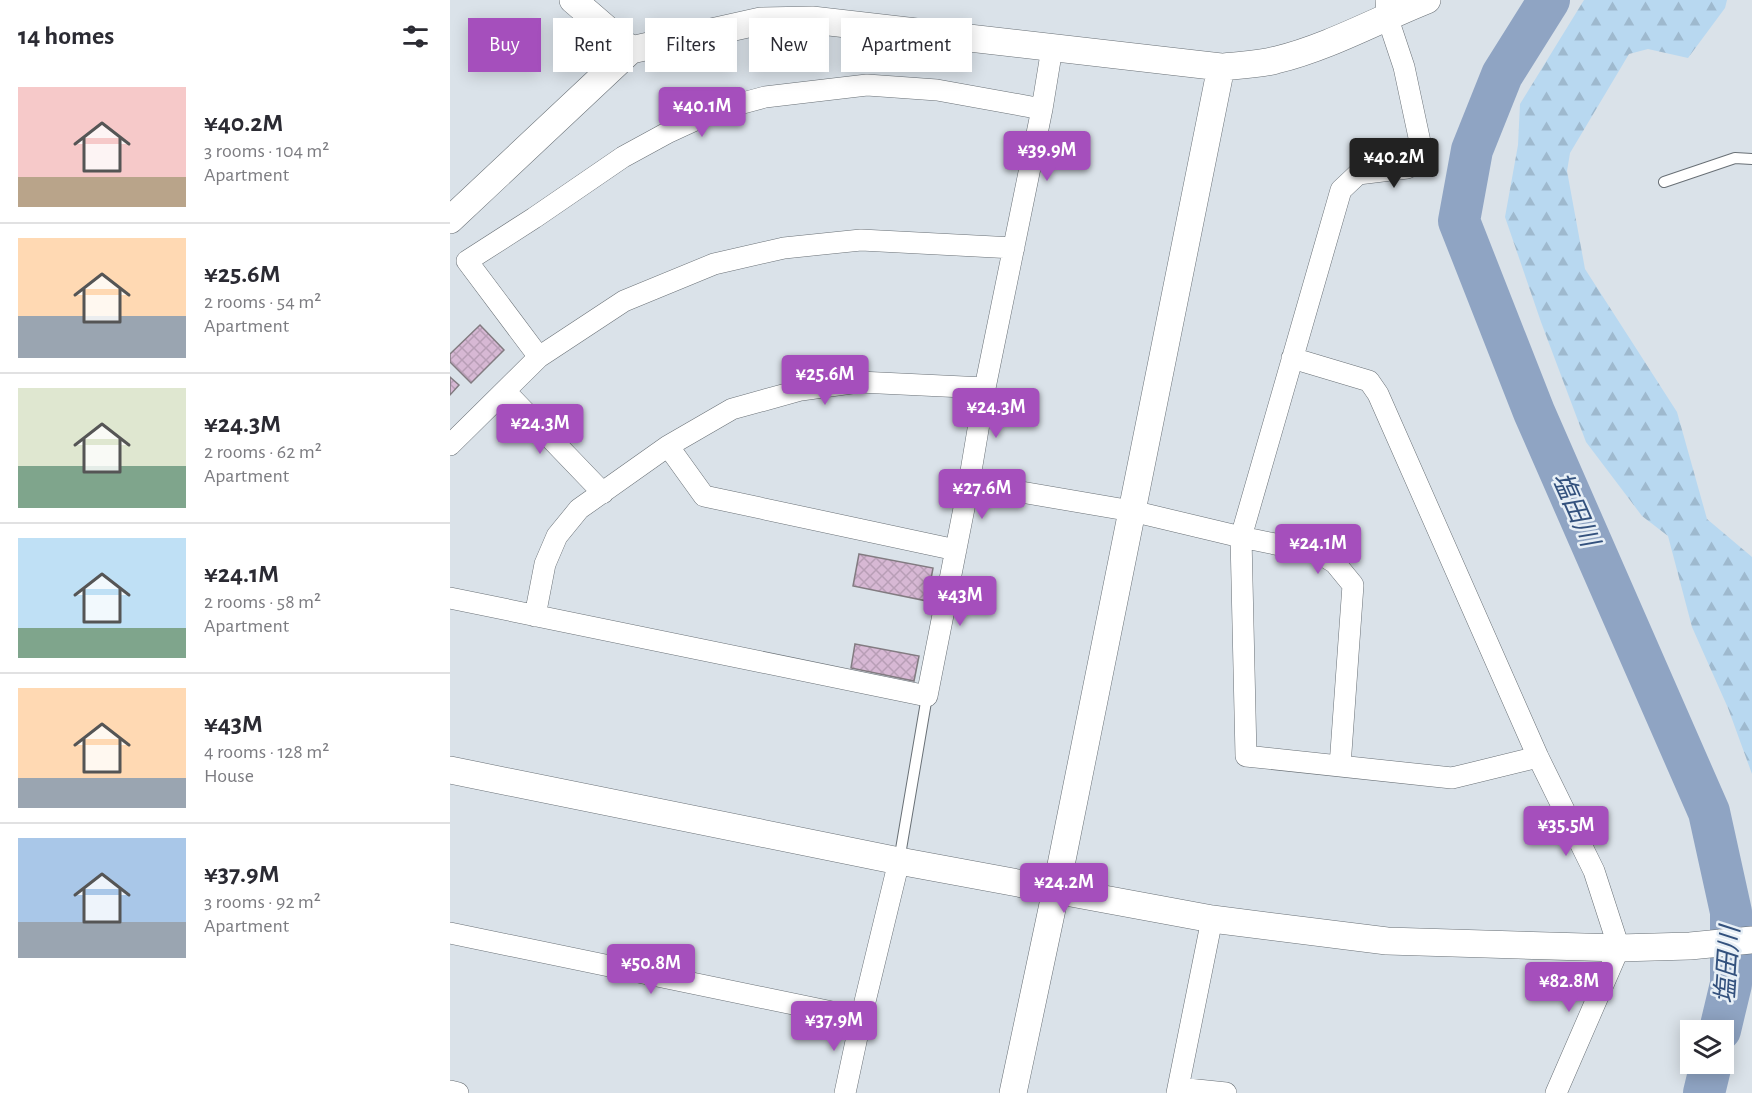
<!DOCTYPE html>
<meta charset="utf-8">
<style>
body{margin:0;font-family:"Alegreya Sans","Noto Sans JP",sans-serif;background:#f2f2f3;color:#2b2b33;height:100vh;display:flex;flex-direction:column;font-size:22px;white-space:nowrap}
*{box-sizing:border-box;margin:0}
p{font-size:20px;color:#7c7c81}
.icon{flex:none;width:33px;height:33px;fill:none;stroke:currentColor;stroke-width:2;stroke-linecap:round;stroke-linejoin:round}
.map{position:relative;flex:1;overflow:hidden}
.drawer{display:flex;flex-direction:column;background:#fff;width:450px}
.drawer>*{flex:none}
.top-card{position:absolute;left:18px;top:18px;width:570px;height:54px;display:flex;gap:12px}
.tools{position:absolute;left:1230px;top:1020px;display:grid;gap:12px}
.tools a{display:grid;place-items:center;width:54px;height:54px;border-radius:0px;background:#fff;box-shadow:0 3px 15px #0003;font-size:30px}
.price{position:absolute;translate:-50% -51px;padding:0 14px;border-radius:6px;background:#a54fbc;color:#fff;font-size:20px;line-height:39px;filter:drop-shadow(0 2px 3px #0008)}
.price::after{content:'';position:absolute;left:50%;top:36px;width:18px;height:14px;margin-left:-9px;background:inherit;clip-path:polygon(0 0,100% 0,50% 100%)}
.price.selected{background:#222;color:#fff}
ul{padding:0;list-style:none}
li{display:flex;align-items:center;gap:18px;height:150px;padding:0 18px}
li+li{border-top:2px solid #e1e1e2}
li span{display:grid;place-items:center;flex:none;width:168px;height:120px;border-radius:0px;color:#555}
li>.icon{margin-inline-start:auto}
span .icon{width:72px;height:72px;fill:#fffc;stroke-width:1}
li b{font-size:26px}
h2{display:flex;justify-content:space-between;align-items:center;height:72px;padding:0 18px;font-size:26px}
.pill{padding:0 21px;border-radius:0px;background:#fff;box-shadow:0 3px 15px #0003;font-size:21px;line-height:54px}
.pill.selected{background:#a54fbc;color:#fff}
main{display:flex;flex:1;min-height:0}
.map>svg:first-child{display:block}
.forest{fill:url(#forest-firs)}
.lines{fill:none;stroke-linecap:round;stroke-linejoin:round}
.river{stroke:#8fa4c3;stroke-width:42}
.building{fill:url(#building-cross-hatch);stroke:#827b81;stroke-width:1.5}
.service-casing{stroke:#697076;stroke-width:12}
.minor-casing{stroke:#697076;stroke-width:22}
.tertiary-casing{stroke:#697076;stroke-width:28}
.service{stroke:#fff;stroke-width:10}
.minor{stroke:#fff;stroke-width:21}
.tertiary{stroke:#fff;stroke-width:27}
.labels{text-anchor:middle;stroke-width:5;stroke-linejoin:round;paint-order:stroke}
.water-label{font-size:26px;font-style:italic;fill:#33517d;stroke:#e7eff6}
</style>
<main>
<section class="drawer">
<h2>14 homes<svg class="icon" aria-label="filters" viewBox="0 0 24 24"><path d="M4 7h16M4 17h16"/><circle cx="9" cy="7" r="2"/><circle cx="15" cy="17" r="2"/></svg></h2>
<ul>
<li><span style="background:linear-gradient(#f6c9c9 75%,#b9a48a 0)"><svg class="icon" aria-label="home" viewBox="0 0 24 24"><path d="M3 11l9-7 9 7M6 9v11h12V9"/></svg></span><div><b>¥40.2M</b><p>3 rooms · 104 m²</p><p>Apartment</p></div></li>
<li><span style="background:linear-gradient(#ffd9b3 65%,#9aa5b1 0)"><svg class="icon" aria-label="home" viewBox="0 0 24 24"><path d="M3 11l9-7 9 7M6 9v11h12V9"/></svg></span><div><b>¥25.6M</b><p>2 rooms · 54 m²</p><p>Apartment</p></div></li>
<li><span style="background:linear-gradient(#dfe7d0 65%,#7fa58c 0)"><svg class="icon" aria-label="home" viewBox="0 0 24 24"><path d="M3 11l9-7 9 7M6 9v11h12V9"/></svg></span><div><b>¥24.3M</b><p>2 rooms · 62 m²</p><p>Apartment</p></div></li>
<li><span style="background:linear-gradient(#bfe0f5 75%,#7fa58c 0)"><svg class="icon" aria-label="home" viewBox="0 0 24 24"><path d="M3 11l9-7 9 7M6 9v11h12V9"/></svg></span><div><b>¥24.1M</b><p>2 rooms · 58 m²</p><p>Apartment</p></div></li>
<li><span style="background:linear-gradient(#ffd9b3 75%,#9aa5b1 0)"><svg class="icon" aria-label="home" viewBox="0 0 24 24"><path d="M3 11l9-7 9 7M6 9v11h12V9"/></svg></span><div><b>¥43M</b><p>4 rooms · 128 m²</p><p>House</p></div></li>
<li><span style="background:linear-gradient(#a9c7e8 70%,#9aa5b1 0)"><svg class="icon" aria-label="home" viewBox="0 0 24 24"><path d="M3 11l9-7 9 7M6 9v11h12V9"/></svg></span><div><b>¥37.9M</b><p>3 rooms · 92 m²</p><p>Apartment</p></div></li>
</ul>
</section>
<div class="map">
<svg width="1302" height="1093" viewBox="0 0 1302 1093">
<defs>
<pattern id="forest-firs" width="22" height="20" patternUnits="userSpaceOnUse" patternTransform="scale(1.5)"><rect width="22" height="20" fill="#b8d8f0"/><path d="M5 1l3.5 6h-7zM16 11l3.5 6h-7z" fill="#9eb9ce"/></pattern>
<pattern id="building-cross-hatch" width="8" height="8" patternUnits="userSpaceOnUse" patternTransform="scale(1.5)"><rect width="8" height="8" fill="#d7b8d4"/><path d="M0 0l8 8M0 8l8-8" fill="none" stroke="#b89eb6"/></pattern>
</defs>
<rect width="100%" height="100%" fill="#dae2e9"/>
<path class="forest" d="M 1134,0 L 1277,0 L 1275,8 L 1238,58 L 1198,49 L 1179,54 L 1120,153 L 1117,171 L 1135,269 L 1227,412 L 1257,519 L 1302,557 L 1302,774 L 1278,708 L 1242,627 L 1218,536 L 1192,516 L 1136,442 L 1091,322 L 1055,217 L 1068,145 L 1070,104 Z"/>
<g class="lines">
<path class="river" d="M 1099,0 L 1052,75 L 1022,150 L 1009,221 L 1084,412 L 1259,812 L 1281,912 L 1281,984 L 1270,1030
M 1254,1093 L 1261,1064"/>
</g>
<path class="building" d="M 30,325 L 54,350 L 21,383 L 0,362 L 0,354 Z
M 0,377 L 9,385 L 0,395 Z
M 409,554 L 483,568 L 477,601 L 403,586 Z
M 405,644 L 469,656 L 464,681 L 401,668 Z"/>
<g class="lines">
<g class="service-casing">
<path id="service" d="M 1214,182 L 1285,158 L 1302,159
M 449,861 L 477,696"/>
</g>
<g class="minor-casing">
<path id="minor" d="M 936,0 L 937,16 L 954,67 L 970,142 L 957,168 L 908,174 L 891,190 L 791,537 L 796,756 L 1002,778 L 1088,757
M 89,357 L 17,261 L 84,218 L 173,157 L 217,133 L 267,110 L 315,97 L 417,85 L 487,90 L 592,109
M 842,358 L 919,381 L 928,394 L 1088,757 L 1144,871 L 1169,948 L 1106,1093
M 55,391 L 153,493
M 0,445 L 89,357 L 174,301 L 264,264 L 334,248 L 411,240 L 564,248
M 218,446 L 254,496 L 506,550
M 519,483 L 682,511 L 791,537 L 869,553 L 885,563 L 903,585 L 890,766
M 0,598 L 477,696 L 519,483 L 535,388 L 592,109 L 602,48
M 85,616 L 95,564 L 107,536 L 129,509 L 218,446 L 282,409 L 351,390 L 409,382 L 535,388
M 0,933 L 411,1018
M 728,1088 L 776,1093
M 0,1091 L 8,1093
M 395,1093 L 411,1018 L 449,861
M 727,1093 L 762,919"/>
</g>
<g class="tertiary-casing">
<path id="tertiary" d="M 123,0 L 181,50
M 0,220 L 181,50 L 311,21 L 362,20 L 771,67 C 789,65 809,65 826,60 C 879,47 927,20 977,0
M 0,770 L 449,861 L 762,919 L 937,941 L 1169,948 L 1240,946 L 1302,940
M 563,1093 L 606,890 L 771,67"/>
</g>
<use href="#service" class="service"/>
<use href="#minor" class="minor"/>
<use href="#tertiary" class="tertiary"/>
</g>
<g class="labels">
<g class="water-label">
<text transform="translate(1126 509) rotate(66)" y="9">塩田川</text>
<text transform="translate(1277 965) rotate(-86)" y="9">塩田川</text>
</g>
</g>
</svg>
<div class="tools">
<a><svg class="icon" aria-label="layers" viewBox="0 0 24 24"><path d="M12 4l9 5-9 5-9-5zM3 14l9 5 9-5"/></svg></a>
</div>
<b class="price" style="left:252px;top:138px">¥40.1M</b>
<b class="price" style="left:597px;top:182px">¥39.9M</b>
<b class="price selected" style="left:944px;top:189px">¥40.2M</b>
<b class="price" style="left:375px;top:406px">¥25.6M</b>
<b class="price" style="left:546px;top:439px">¥24.3M</b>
<b class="price" style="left:90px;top:455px">¥24.3M</b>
<b class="price" style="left:532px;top:520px">¥27.6M</b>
<b class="price" style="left:868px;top:575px">¥24.1M</b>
<b class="price" style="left:510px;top:627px">¥43M</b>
<b class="price" style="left:1116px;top:857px">¥35.5M</b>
<b class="price" style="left:614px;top:914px">¥24.2M</b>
<b class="price" style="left:201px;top:995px">¥50.8M</b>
<b class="price" style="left:1119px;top:1013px">¥82.8M</b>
<b class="price" style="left:384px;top:1052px">¥37.9M</b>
<div class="top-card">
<a class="pill selected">Buy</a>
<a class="pill">Rent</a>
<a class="pill">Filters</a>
<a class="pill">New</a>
<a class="pill">Apartment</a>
</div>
</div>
</main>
